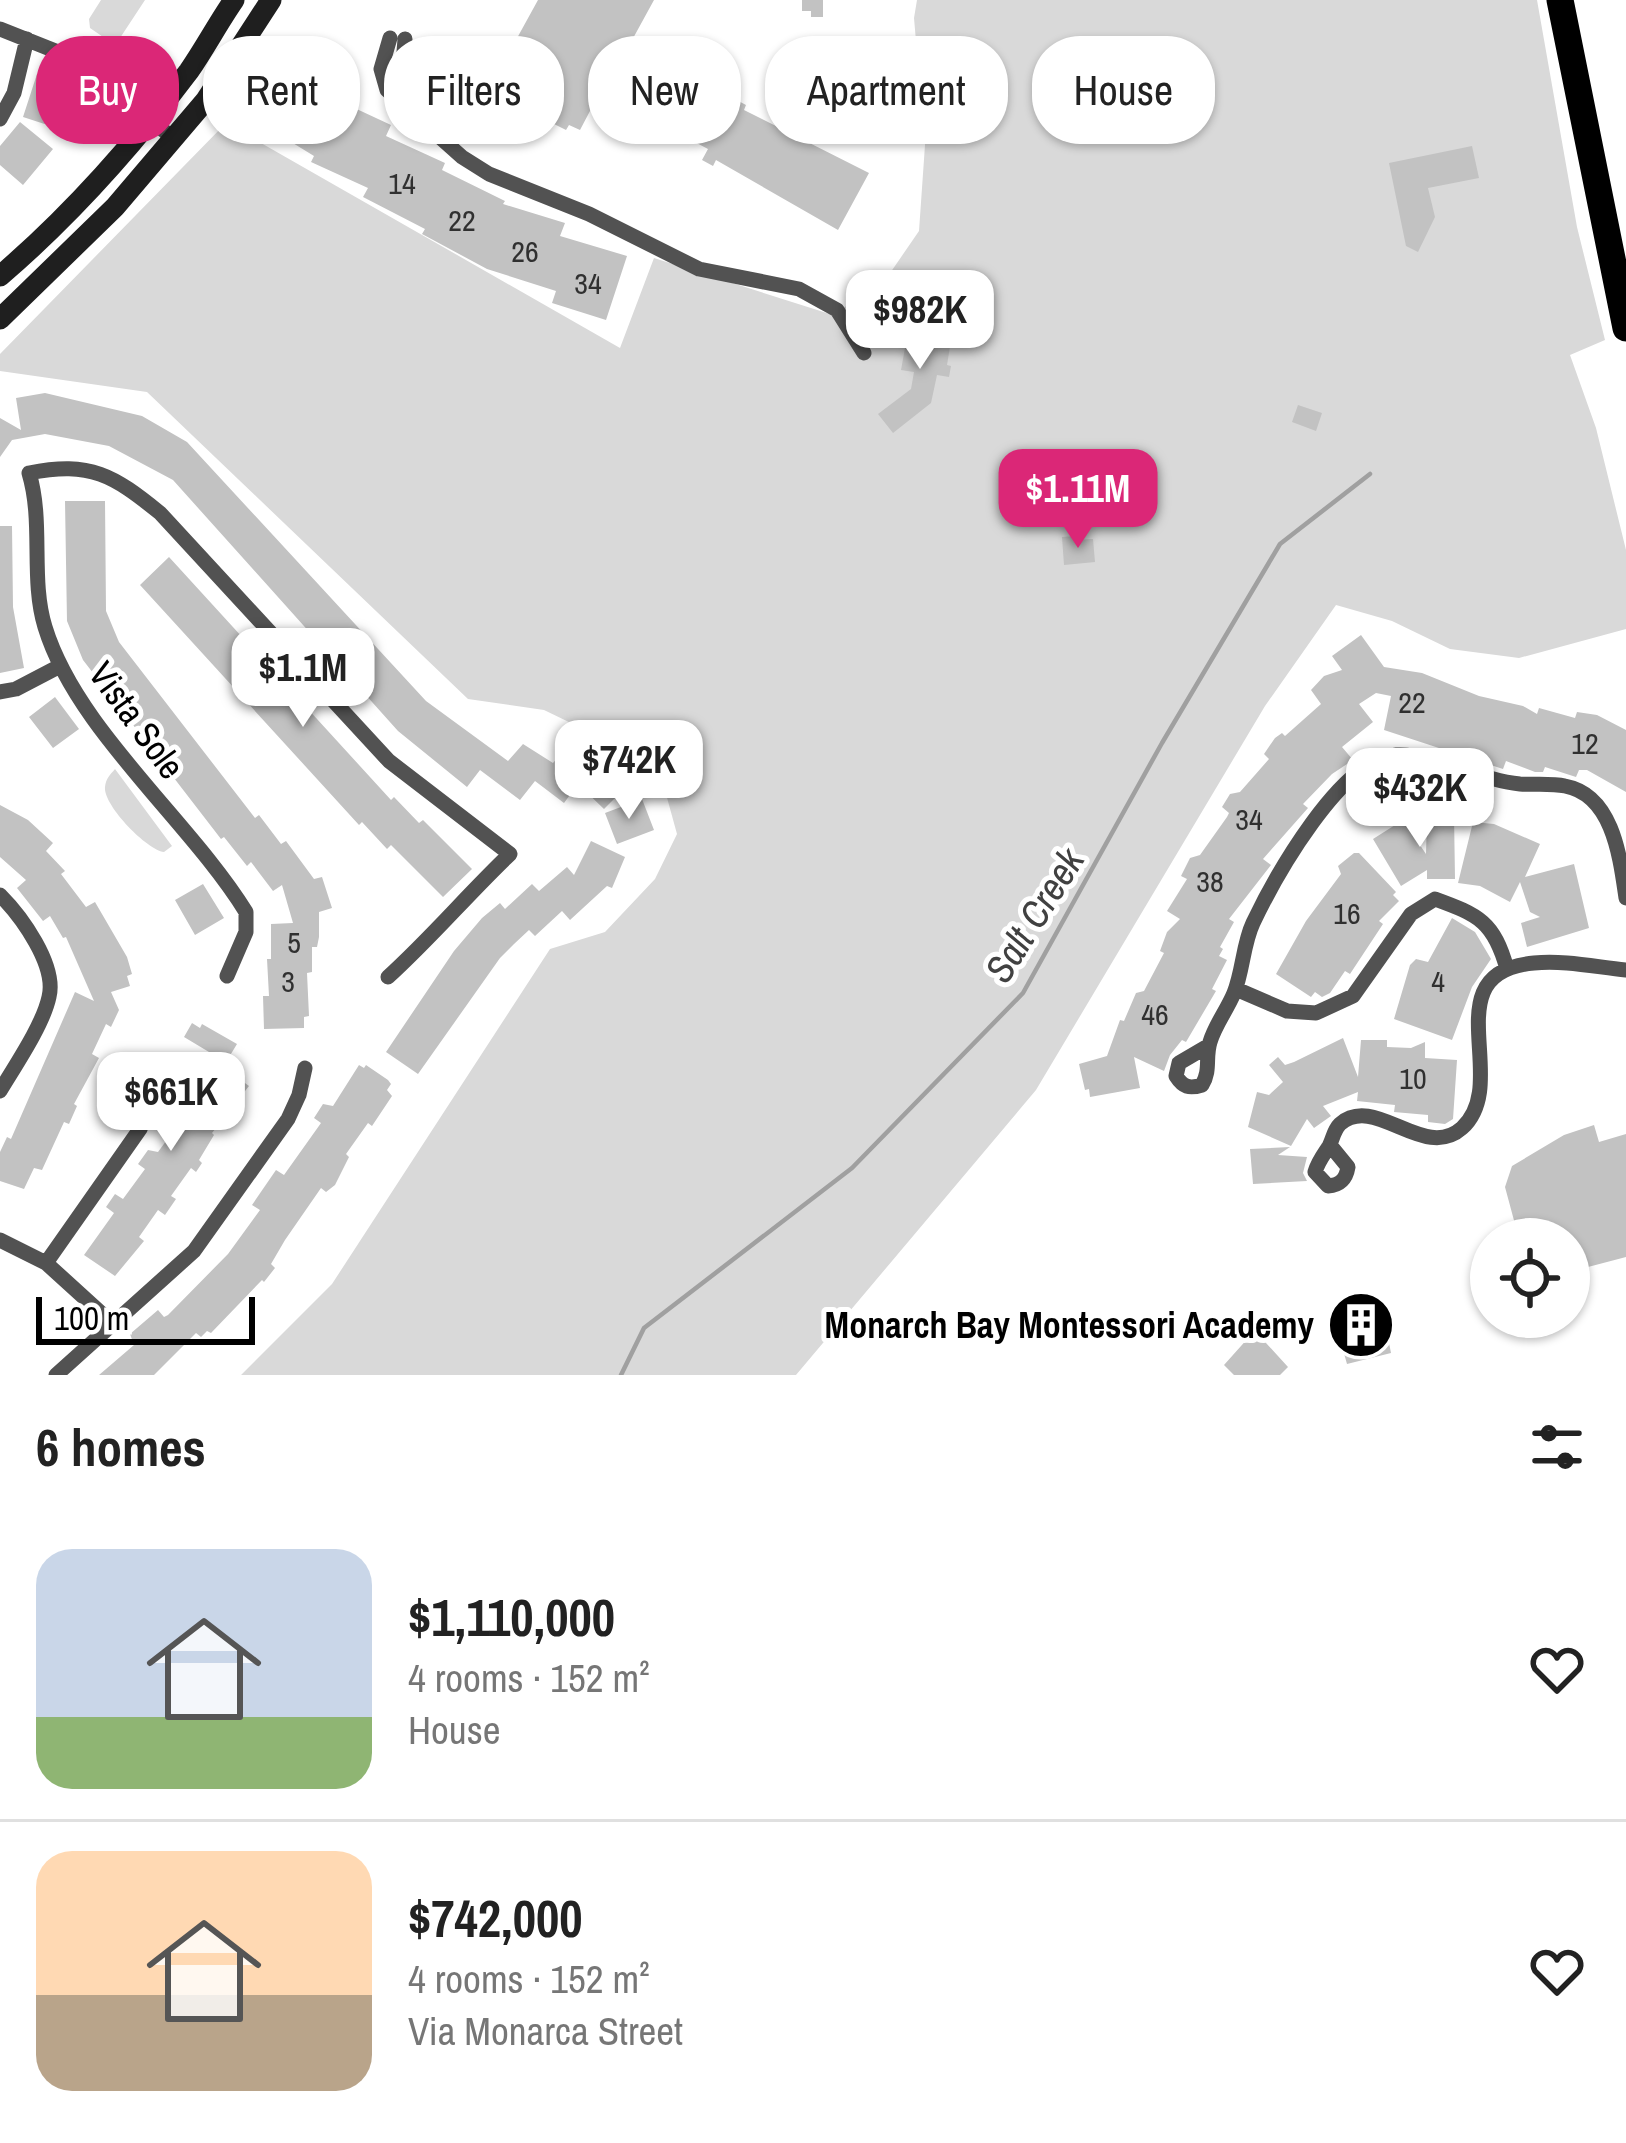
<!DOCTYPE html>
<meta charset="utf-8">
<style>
body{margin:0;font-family:"Archivo Narrow",sans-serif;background:#f2f2f2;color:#222;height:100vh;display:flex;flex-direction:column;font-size:45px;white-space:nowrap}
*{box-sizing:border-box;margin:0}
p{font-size:39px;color:#767676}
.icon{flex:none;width:66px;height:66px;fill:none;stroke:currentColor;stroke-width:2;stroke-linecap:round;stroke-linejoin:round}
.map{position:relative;height:1375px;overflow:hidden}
.panel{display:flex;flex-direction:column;background:#fff;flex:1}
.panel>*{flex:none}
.hud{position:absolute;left:36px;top:36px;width:1554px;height:108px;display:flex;gap:24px}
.fabs{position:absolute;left:1470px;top:1218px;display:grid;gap:24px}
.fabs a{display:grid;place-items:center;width:120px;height:120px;border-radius:50%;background:#fff;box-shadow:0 3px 9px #0004;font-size:60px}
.scale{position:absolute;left:36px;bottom:30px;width:219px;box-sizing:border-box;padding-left:12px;border:6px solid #000;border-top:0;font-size:33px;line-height:42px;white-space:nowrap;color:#000;-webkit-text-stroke:9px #fff;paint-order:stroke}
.price{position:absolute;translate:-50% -102px;padding:0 27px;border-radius:24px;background:#fff;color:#222;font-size:39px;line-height:78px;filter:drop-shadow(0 3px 6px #0008)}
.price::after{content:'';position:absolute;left:50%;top:72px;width:36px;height:27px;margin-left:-18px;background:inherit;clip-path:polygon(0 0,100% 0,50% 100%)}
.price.on{background:#db2777;color:#fff}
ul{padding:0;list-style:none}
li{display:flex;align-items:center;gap:36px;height:300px;padding:0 36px}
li+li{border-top:3px solid #e0e0e0}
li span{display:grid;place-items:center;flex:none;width:336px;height:240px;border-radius:36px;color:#555}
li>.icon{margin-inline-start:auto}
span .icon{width:144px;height:144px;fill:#fffc;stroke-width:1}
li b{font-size:51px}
h2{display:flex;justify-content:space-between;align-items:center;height:144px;padding:0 36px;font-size:51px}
.chip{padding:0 42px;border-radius:48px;background:#fff;box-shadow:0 3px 9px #0004;font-size:42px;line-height:108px}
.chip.on{background:#db2777;color:#fff}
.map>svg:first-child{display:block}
.green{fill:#d9d9d9}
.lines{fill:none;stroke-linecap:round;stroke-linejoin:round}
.stream{stroke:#a0a0a0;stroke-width:4.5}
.building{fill:#c2c2c2}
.street{stroke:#525252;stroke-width:15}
.secondary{stroke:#1f1f1f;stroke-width:21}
.highway{stroke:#000;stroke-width:27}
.labels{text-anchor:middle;stroke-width:10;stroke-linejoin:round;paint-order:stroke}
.number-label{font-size:30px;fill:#303030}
.street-label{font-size:36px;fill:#000;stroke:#fff}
.poi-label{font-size:36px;font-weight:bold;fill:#000;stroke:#fff;text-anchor:end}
.water-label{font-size:39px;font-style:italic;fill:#414141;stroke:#fff}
</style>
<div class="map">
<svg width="1626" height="1375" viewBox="0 0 1626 1375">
<rect width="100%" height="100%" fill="#fff"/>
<path class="green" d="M 101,0 L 145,0 L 120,38 L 109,41 L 90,28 L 89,19 Z
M 917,0 L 1537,0 L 1577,227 L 1605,340 L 1570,355 L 1596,428 L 1626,550 L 1626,629 L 1519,658 L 1450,649 L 1392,621 L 1336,605 L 1265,706 L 1036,1090 L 796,1375 L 241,1375 L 332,1284 L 550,949 L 605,932 L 655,879 L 677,834 L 658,765 L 544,710 L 468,699 L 147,392 L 0,371 L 0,354 L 226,123 L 620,348 L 654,258 L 833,315 L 886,279 L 919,231 L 925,145 L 914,18 Z
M 115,769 L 172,846 L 164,852 C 147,850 103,805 105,787 C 106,778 110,775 115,769 Z"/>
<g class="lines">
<path class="stream" d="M 621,1375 L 644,1328 L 852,1168 L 1023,993 L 1162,743 L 1280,544 L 1370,474"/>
</g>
<path class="building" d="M 538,0 L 654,0 L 631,42 L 732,92 L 729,96 L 746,105 L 744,110 L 869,173 L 838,230 L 716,160 L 713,166 L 702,160 L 708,149 L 600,92 L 580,130 L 569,125 L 566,130 L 548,121 L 557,106 L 530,91 L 516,116 L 506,110 L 500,121 L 478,109 Z
M 802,0 L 823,0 L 823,17 L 811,17 L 811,11 L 802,11 Z
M 790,57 L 807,87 L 784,101 L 774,84 L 786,77 L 778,64 Z
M 290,60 L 304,69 L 295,84 L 314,95 L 322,81 L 338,90 L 333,98 L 391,125 L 386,136 L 445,163 L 442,170 L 505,201 L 503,204 L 565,223 L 560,236 L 627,256 L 606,320 L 552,303 L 556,291 L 487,269 L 422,234 L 425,229 L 363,197 L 368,188 L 311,162 L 314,156 L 270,129 L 274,123 L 258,113 Z
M 37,74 L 78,87 L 63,130 L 23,117 Z
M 20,122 L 53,149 L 23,185 L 0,165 L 0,146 Z
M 1472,146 L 1479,178 L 1428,188 L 1435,217 L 1418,252 L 1406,246 L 1389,163 Z
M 918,318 L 936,321 L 934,331 L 952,334 L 947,365 L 951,366 L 949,377 L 937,375 L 931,403 L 893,433 L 878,414 L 911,389 L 914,372 L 901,370 L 909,326 L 916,328 Z
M 45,393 L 142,416 L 187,442 L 426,701 L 508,761 L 523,744 L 553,763 L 566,748 L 596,770 L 609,757 L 636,777 L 604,809 L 578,784 L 564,803 L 535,781 L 520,800 L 480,770 L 467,787 L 398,731 L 173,480 L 109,446 L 45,434 L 12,440 L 0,457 L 0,418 L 21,430 L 16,398 Z
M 1298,405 L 1322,413 L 1316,431 L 1292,422 Z
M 65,501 L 105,501 L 106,611 L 119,642 L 255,818 L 259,815 L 281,844 L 286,841 L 314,879 L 322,877 L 332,908 L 319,912 L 319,937 L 317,947 L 312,947 L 312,972 L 307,973 L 309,1016 L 304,1017 L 304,1028 L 264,1029 L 263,996 L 269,996 L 267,959 L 271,959 L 271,924 L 293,923 L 282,885 L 273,891 L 251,862 L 247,866 L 224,837 L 221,839 L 83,660 L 67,621 Z
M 0,526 L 12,526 L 13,607 L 24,668 L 0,673 Z
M 1074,536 L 1074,540 L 1093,539 L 1095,562 L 1064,565 L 1062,537 Z
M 169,557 L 391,800 L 394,797 L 419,823 L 423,820 L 472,869 L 443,897 L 391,845 L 387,849 L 362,822 L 359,825 L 140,585 Z
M 1361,635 L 1384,667 L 1422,673 L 1479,696 L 1523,706 L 1537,714 L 1539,708 L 1575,718 L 1577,712 L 1597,715 L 1626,730 L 1626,792 L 1587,770 L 1579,770 L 1576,777 L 1545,767 L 1543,772 L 1535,772 L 1506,761 L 1503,769 L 1384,730 L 1391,696 L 1376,693 L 1359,704 L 1373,722 L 1342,747 L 1353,760 L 1332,774 L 1303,804 L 1308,808 L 1263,859 L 1271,865 L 1229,919 L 1234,922 L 1220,947 L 1223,949 L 1219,956 L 1227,960 L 1212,989 L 1216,991 L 1186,1042 L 1182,1040 L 1170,1055 L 1164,1071 L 1134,1057 L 1140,1088 L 1090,1097 L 1089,1089 L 1085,1090 L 1079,1064 L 1107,1056 L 1120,1020 L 1124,1021 L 1136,993 L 1144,991 L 1164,953 L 1160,951 L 1167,932 L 1180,919 L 1167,911 L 1187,879 L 1181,876 L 1190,858 L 1200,855 L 1227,817 L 1229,813 L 1222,807 L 1230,794 L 1240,792 L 1269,759 L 1264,754 L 1275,738 L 1282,733 L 1285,736 L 1321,704 L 1311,690 L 1324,676 L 1342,670 L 1332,656 Z
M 55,697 L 79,729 L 53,748 L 29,717 Z
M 642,799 L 654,830 L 617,844 L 605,813 Z
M 0,805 L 28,820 L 53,843 L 46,851 L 65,871 L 61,874 L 86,907 L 95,902 L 127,957 L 132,974 L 127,976 L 130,986 L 111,992 L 119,1010 L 111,1027 L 106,1024 L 92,1054 L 99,1058 L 74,1104 L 77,1106 L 69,1124 L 64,1122 L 42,1170 L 34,1168 L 24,1189 L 0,1181 L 0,1152 L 7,1137 L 11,1139 L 75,992 L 94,1001 L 66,937 L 63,938 L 50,916 L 43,921 L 17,888 L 26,880 L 0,857 Z
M 1454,815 L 1455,879 L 1427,879 L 1427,870 L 1401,886 L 1373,839 L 1403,820 L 1426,854 L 1427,817 Z
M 1473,822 L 1494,824 L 1540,844 L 1525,877 L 1574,864 L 1589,928 L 1527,947 L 1521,923 L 1540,917 L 1530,912 L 1520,882 L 1510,902 L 1480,886 L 1458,883 Z
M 591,841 L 625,857 L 612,888 L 607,886 L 570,920 L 562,911 L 535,936 L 529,930 L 514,944 L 500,958 L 418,1074 L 386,1052 L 454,951 L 482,918 L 500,903 L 505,909 L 532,884 L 539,891 L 567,867 L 574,875 Z
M 1354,853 L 1359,853 L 1396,892 L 1393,895 L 1399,901 L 1379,921 L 1383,924 L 1350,974 L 1345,971 L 1330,993 L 1322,997 L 1315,992 L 1311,997 L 1276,974 L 1306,921 L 1341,874 L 1338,866 Z
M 203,884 L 224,918 L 195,935 L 175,900 Z
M 1452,918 L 1475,932 L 1491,959 L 1472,987 L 1452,1040 L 1394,1019 L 1410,965 L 1416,959 L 1428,962 Z
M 192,1023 L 200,1028 L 202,1024 L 237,1044 L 223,1067 L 249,1086 L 212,1133 L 214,1135 L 199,1160 L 202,1163 L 196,1172 L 191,1168 L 171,1196 L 176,1199 L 165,1215 L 158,1210 L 139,1237 L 144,1241 L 115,1276 L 84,1255 L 114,1213 L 106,1207 L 115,1194 L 123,1199 L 145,1169 L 138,1164 L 148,1150 L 158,1152 L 177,1126 L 169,1121 L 214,1055 L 184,1037 Z
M 1343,1038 L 1358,1077 L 1361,1040 L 1387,1040 L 1387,1047 L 1411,1048 L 1425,1042 L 1425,1058 L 1457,1060 L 1453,1119 L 1445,1124 L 1428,1122 L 1428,1115 L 1394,1112 L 1395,1105 L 1357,1101 L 1358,1092 L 1323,1106 L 1331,1116 L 1314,1128 L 1307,1119 L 1291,1146 L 1248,1127 L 1257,1092 L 1269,1095 L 1283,1082 L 1269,1065 L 1278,1057 L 1285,1065 L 1294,1062 Z
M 359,1065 L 364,1068 L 366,1065 L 388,1080 L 391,1084 L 387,1090 L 392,1096 L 372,1126 L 368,1123 L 346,1154 L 349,1157 L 335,1185 L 326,1192 L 321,1188 L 285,1240 L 271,1264 L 275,1268 L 264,1282 L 262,1280 L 211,1333 L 207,1331 L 201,1337 L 196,1333 L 154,1375 L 99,1375 L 134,1345 L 130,1334 L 158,1310 L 164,1317 L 168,1315 L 228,1254 L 260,1210 L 252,1205 L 276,1170 L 284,1175 L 321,1123 L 314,1118 L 323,1104 L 333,1106 Z
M 1594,1125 L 1599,1142 L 1626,1134 L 1626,1257 L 1569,1272 L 1569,1239 L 1519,1239 L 1505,1187 L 1512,1166 L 1564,1135 Z
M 1290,1147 L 1278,1155 L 1307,1157 L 1303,1173 L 1307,1181 L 1253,1184 L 1250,1149 Z
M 1376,1299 L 1381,1317 L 1384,1317 L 1391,1353 L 1347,1364 L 1332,1311 Z
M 1258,1327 L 1267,1337 L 1266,1343 L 1288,1367 L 1280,1375 L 1234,1375 L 1224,1365 Z"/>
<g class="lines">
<path class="street" d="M 0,29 L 73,58 L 173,138
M 390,38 L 381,69 L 387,90 L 462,157 L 489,174 L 589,214 L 699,269 L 799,289 L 837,310 L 864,353
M 404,104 L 401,91 L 405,39
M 0,119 L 14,93 L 27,39
M 0,692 L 16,689 L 60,666
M 0,895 C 21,916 57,965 49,997 C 43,1025 15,1066 0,1091
M 227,976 L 246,932 L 246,912 C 190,821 76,729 45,627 C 30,578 44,523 29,473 C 91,461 113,475 160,513 L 389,761 L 510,854 C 468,894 431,938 388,977
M 1236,989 L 1287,1011 L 1316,1013 L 1353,996 L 1411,914 L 1435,899 C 1479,915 1494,922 1507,969
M 1208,1046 L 1179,1063 L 1176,1076 C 1183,1087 1189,1089 1202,1085 C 1211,1070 1205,1058 1210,1042 C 1215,1025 1227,1010 1234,993 C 1243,971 1243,944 1253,923 C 1275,877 1341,758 1396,755 C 1435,753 1478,780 1520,784 C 1534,785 1551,783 1565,786 C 1613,795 1620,857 1626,898
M 1330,1145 L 1348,1167 C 1346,1179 1341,1185 1328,1186 L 1315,1172 C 1318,1162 1322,1157 1328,1148 C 1333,1140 1333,1131 1340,1124 C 1375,1093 1424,1162 1462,1128 C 1513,1082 1431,972 1534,963 C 1564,960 1596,967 1626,970
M 0,1240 L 46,1263 L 112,1323
M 46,1263 L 140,1129 L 158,1081
M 56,1375 L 194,1251 L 288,1119 L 299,1095 L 305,1068"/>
<path class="secondary" d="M 0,276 C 69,217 134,144 189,71 C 205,48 218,23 234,0
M 0,319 L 115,207 L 206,100 L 271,0"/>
<path class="highway" d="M 1560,0 L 1626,328"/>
</g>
<defs>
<g id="building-disc" transform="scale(3.45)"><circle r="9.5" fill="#000" stroke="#fff"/><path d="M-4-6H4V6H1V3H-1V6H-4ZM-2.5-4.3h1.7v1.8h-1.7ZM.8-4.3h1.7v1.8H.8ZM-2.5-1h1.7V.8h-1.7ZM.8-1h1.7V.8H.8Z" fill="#fff"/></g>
</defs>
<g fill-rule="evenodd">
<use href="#building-disc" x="1361" y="1325"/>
</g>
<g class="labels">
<g class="number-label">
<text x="402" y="194">14</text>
<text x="462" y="231">22</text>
<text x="525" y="262">26</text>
<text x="588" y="294">34</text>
<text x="1412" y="713">22</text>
<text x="1585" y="754">12</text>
<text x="1249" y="830">34</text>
<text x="1210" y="892">38</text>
<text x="1347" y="924">16</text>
<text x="294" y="953">5</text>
<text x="288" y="992">3</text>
<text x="1438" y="992">4</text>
<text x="1155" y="1025">46</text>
<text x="1413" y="1089">10</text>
</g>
<g class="street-label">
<text transform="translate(137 720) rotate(54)" y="13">Vista Sole</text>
</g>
<g class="poi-label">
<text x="1314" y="1338">Monarch Bay Montessori Academy</text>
</g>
<g class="water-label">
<text transform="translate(1034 915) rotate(-58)" y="14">Salt Creek</text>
</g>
</g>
</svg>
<div class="fabs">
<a><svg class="icon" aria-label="locate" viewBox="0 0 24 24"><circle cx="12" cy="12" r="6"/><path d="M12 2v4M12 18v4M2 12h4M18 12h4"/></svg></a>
</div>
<div class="scale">100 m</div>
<b class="price" style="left:920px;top:372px">$982K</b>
<b class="price on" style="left:1078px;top:551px">$1.11M</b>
<b class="price" style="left:303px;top:730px">$1.1M</b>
<b class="price" style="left:629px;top:822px">$742K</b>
<b class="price" style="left:1420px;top:850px">$432K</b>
<b class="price" style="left:171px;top:1154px">$661K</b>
<div class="hud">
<a class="chip on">Buy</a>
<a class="chip">Rent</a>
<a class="chip">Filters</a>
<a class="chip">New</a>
<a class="chip">Apartment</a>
<a class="chip">House</a>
</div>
</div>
<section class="panel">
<h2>6 homes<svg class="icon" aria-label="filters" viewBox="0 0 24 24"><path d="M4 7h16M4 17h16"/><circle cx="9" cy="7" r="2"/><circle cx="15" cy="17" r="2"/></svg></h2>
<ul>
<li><span style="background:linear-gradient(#c9d6e8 70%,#8fb573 0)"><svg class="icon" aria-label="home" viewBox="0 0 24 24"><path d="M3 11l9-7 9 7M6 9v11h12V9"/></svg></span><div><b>$1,110,000</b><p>4 rooms · 152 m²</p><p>House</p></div><svg class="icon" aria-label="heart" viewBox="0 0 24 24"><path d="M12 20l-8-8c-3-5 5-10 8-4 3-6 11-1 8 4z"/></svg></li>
<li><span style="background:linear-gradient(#ffd9b3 60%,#b9a48a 0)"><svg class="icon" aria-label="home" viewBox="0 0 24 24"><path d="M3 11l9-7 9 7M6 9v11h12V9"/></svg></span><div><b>$742,000</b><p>4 rooms · 152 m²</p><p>Via Monarca Street</p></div><svg class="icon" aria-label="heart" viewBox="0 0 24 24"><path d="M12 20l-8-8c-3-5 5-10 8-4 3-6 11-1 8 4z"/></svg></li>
</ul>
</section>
